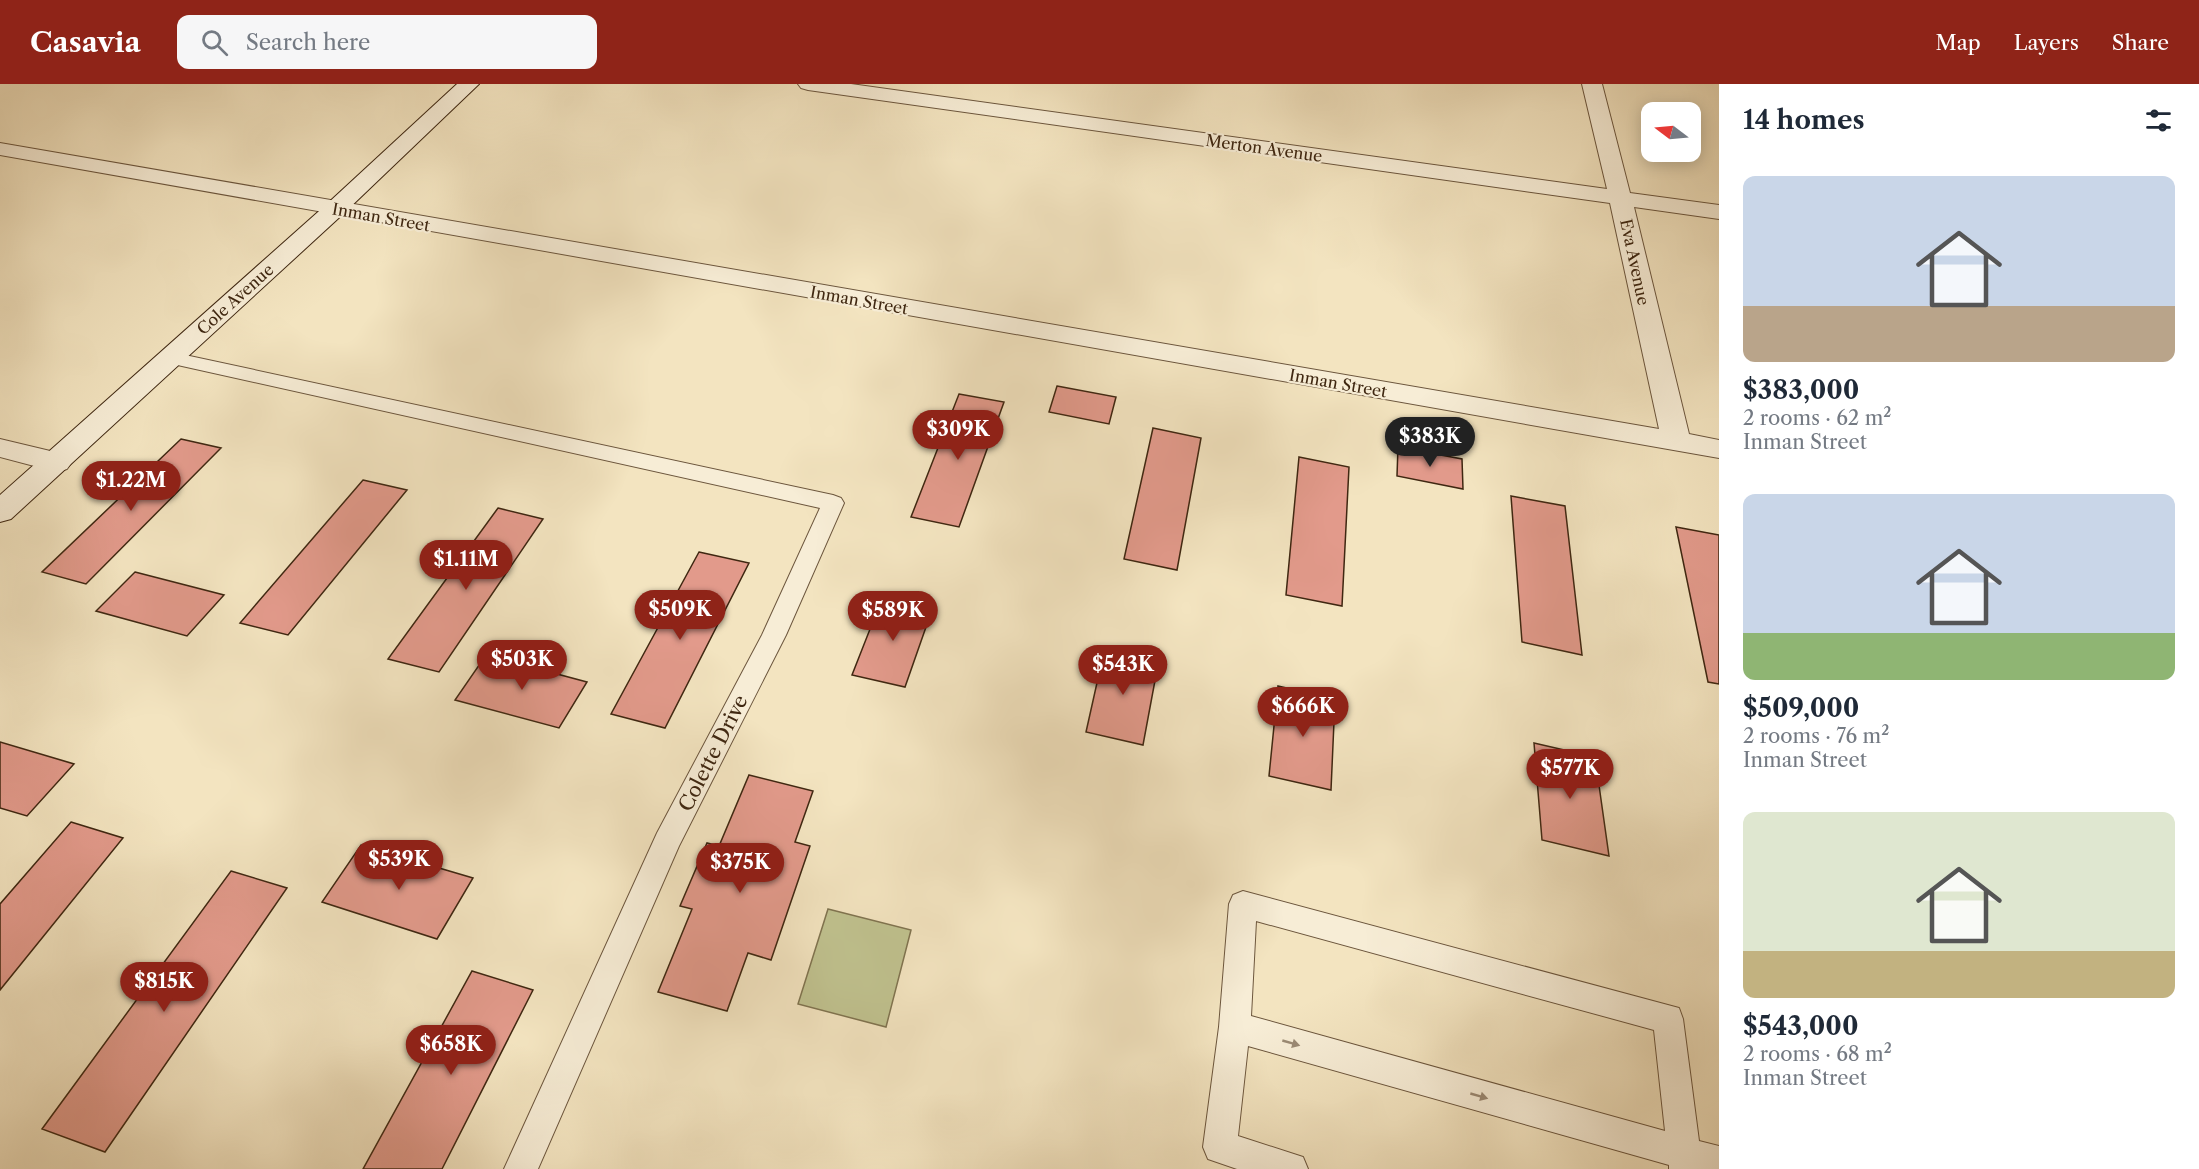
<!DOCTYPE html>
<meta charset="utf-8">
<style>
body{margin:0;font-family:"Libre Caslon Text",serif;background:#f6f6f7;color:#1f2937;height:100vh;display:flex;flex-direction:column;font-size:22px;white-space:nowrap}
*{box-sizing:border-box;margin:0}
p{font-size:20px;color:#747a83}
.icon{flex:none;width:33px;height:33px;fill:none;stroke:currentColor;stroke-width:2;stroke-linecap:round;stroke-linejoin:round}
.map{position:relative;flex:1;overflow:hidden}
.sheet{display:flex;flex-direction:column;background:#fff;width:480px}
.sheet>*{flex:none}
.needle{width:39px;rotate:286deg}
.tools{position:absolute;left:1641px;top:18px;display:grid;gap:12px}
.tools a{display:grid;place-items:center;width:60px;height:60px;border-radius:12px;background:#fff;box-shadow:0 3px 15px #0003;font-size:30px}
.price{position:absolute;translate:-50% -51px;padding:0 14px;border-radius:21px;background:#8f2418;color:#fff;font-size:20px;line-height:39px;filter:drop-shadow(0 2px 3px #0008)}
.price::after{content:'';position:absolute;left:50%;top:36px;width:18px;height:14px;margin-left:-9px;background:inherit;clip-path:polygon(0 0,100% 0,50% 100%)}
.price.active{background:#222;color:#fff}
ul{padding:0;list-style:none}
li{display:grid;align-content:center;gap:12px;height:318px;padding:0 24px}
li span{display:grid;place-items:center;height:186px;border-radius:12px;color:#555}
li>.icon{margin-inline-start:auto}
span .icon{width:108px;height:108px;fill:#fffc;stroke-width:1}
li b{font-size:26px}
h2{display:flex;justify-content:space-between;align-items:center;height:72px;padding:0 24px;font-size:26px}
header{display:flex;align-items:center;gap:36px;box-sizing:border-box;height:84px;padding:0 30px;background:#8f2418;color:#fff}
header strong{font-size:28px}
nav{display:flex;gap:33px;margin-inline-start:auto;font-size:21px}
.search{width:420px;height:54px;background:#f6f6f7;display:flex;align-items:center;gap:15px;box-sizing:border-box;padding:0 21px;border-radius:12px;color:#747a83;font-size:22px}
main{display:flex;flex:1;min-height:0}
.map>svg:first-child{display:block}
.green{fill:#c0c28f;stroke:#807450;stroke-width:1.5}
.building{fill:#e29a8b;stroke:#3f2711;stroke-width:1.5}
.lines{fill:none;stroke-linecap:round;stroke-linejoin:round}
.lane-casing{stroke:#6c563d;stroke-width:2}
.street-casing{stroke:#6c563d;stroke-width:2}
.secondary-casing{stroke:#3f2711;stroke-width:2}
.lane{fill:#f7edd6;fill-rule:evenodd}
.street{fill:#f7edd6;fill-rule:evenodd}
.secondary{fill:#f7edd6;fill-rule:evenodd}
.oneway{fill:#9b8a74}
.labels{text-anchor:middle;stroke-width:4.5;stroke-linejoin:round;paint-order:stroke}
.far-street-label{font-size:16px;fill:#3f2711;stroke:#f7edd6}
.street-label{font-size:20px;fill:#3f2711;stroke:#f7edd6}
</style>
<header>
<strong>Casavia</strong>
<div class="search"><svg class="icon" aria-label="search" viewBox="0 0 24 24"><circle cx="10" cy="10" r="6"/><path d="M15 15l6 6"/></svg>Search here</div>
<nav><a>Map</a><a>Layers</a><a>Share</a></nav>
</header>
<main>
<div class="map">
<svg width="1719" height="1085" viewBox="0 0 1719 1085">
<rect width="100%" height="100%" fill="#f3e4c0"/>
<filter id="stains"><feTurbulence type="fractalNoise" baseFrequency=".00333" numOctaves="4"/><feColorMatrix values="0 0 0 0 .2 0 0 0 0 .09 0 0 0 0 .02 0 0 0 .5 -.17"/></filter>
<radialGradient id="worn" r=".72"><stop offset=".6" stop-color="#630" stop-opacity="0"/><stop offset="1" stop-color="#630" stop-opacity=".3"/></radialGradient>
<path class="green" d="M 828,825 L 911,846 L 886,943 L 798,920 Z"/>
<path class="building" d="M 1057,302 L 1116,313 L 1109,340 L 1049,328 Z
M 959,310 L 1004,318 L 959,443 L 911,433 Z
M 1153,344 L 1201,354 L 1177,486 L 1124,475 Z
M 181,355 L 221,364 L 86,500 L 42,488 Z
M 1398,363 L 1462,375 L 1463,405 L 1397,392 Z
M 1299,373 L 1349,383 L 1342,522 L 1286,511 Z
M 363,396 L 407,406 L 288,551 L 240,539 Z
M 1511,412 L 1565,422 L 1582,571 L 1522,558 Z
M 498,424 L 543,435 L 439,588 L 388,575 Z
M 1676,443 L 1719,451 L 1719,600 L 1708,598 Z
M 699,468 L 749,479 L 665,644 L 611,630 Z
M 135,488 L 224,511 L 187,552 L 96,527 Z
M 883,512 L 933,523 L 905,603 L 852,591 Z
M 1105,563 L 1159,575 L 1143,661 L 1086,648 Z
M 486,571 L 587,598 L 559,644 L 455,616 Z
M 1278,602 L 1335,615 L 1331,706 L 1269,692 Z
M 0,658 L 74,680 L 27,732 L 0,724 Z
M 1534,659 L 1595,673 L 1609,772 L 1542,756 Z
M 749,691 L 813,707 L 795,758 L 810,762 L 771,876 L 748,869 L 727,927 L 658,908 L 692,825 L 680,822 L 707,759 L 719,762 Z
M 71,738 L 123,754 L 0,906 L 0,820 Z
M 361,761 L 473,794 L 437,855 L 322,818 Z
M 231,787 L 287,804 L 105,1068 L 42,1045 Z
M 472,887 L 533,906 L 442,1085 L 363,1085 Z"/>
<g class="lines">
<g class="lane-casing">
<path id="lane" d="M 171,268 L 833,411 L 841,414 L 844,419 L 786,551 L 679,762 L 538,1085 L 504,1085 L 657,749 L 762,551 L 820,424 L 164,278 L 161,274 L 164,270 Z
M 1243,807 L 1679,924 L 1683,935 L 1699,1057 L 1719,1062 L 1719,1085 L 1669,1085 L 1669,1081 L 1248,962 L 1238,1052 L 1303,1073 L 1308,1085 L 1237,1085 L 1208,1075 L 1203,1063 L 1219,943 L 1229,820 L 1233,811 ZM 1256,837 L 1654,946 L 1665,1047 L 1251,932 Z"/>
</g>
<g class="street-casing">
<path id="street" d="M 798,0 L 851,0 L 1607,105 L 1582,0 L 1602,0 L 1630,109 L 1719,121 L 1719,135 L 1634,123 L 1689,350 L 1719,356 L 1719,374 L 0,71 L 0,59 L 1659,345 L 1610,119 L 808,6 L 801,4 Z
M 0,355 L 67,371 L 72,378 L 67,385 L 57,388 L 0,373 Z"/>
</g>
<g class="secondary-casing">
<path id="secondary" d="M 457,0 L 479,0 L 343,130 L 11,435 L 0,438 L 0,411 L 327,120 Z"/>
</g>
<use href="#lane" class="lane"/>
<use href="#street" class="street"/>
<use href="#secondary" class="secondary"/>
</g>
<defs><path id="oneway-solid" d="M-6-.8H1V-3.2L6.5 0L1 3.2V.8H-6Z" transform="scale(1.5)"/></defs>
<g class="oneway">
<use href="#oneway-solid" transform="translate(1291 959) rotate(16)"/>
<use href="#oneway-solid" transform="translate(1479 1012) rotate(16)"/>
</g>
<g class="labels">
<g class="far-street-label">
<text transform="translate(1264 64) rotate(8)" y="6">Merton Avenue</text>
<text transform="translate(381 133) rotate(10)" y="6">Inman Street</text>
<text transform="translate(1635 178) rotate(78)" y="6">Eva Avenue</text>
<text transform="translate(235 215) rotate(-42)" y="6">Cole Avenue</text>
<text transform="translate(859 216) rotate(10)" y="6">Inman Street</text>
<text transform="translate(1338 299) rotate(10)" y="6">Inman Street</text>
</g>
<g class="street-label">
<text transform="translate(713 669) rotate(-63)" y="7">Colette Drive</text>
</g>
</g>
<rect width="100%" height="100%" filter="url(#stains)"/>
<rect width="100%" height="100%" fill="url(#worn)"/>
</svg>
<div class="tools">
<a><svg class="needle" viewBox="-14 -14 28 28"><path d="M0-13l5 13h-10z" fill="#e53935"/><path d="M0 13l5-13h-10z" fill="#747a83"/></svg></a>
</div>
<b class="price" style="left:958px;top:377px">$309K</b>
<b class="price active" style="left:1430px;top:384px">$383K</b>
<b class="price" style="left:131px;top:428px">$1.22M</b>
<b class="price" style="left:466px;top:507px">$1.11M</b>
<b class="price" style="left:680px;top:557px">$509K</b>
<b class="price" style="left:893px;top:558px">$589K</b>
<b class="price" style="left:522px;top:607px">$503K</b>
<b class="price" style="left:1123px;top:612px">$543K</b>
<b class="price" style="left:1303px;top:654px">$666K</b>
<b class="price" style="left:1570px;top:716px">$577K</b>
<b class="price" style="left:399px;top:807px">$539K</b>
<b class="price" style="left:740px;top:810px">$375K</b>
<b class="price" style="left:164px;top:929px">$815K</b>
<b class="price" style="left:451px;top:992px">$658K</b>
</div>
<section class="sheet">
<h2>14 homes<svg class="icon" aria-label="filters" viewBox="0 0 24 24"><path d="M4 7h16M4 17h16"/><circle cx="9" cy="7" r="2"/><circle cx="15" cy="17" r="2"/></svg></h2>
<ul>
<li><span style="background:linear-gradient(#c9d6e8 70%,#b9a48a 0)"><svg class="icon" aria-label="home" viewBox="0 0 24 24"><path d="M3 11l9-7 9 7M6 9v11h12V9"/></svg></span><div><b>$383,000</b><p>2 rooms · 62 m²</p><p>Inman Street</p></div></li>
<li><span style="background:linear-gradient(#c9d6e8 75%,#8fb573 0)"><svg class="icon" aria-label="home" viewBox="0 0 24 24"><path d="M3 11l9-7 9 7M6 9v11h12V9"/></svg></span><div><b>$509,000</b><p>2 rooms · 76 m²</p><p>Inman Street</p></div></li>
<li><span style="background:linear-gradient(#dfe7d0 75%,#c2b280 0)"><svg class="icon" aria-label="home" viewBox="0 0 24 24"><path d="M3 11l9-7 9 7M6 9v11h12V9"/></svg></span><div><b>$543,000</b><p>2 rooms · 68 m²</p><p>Inman Street</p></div></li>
</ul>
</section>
</main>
